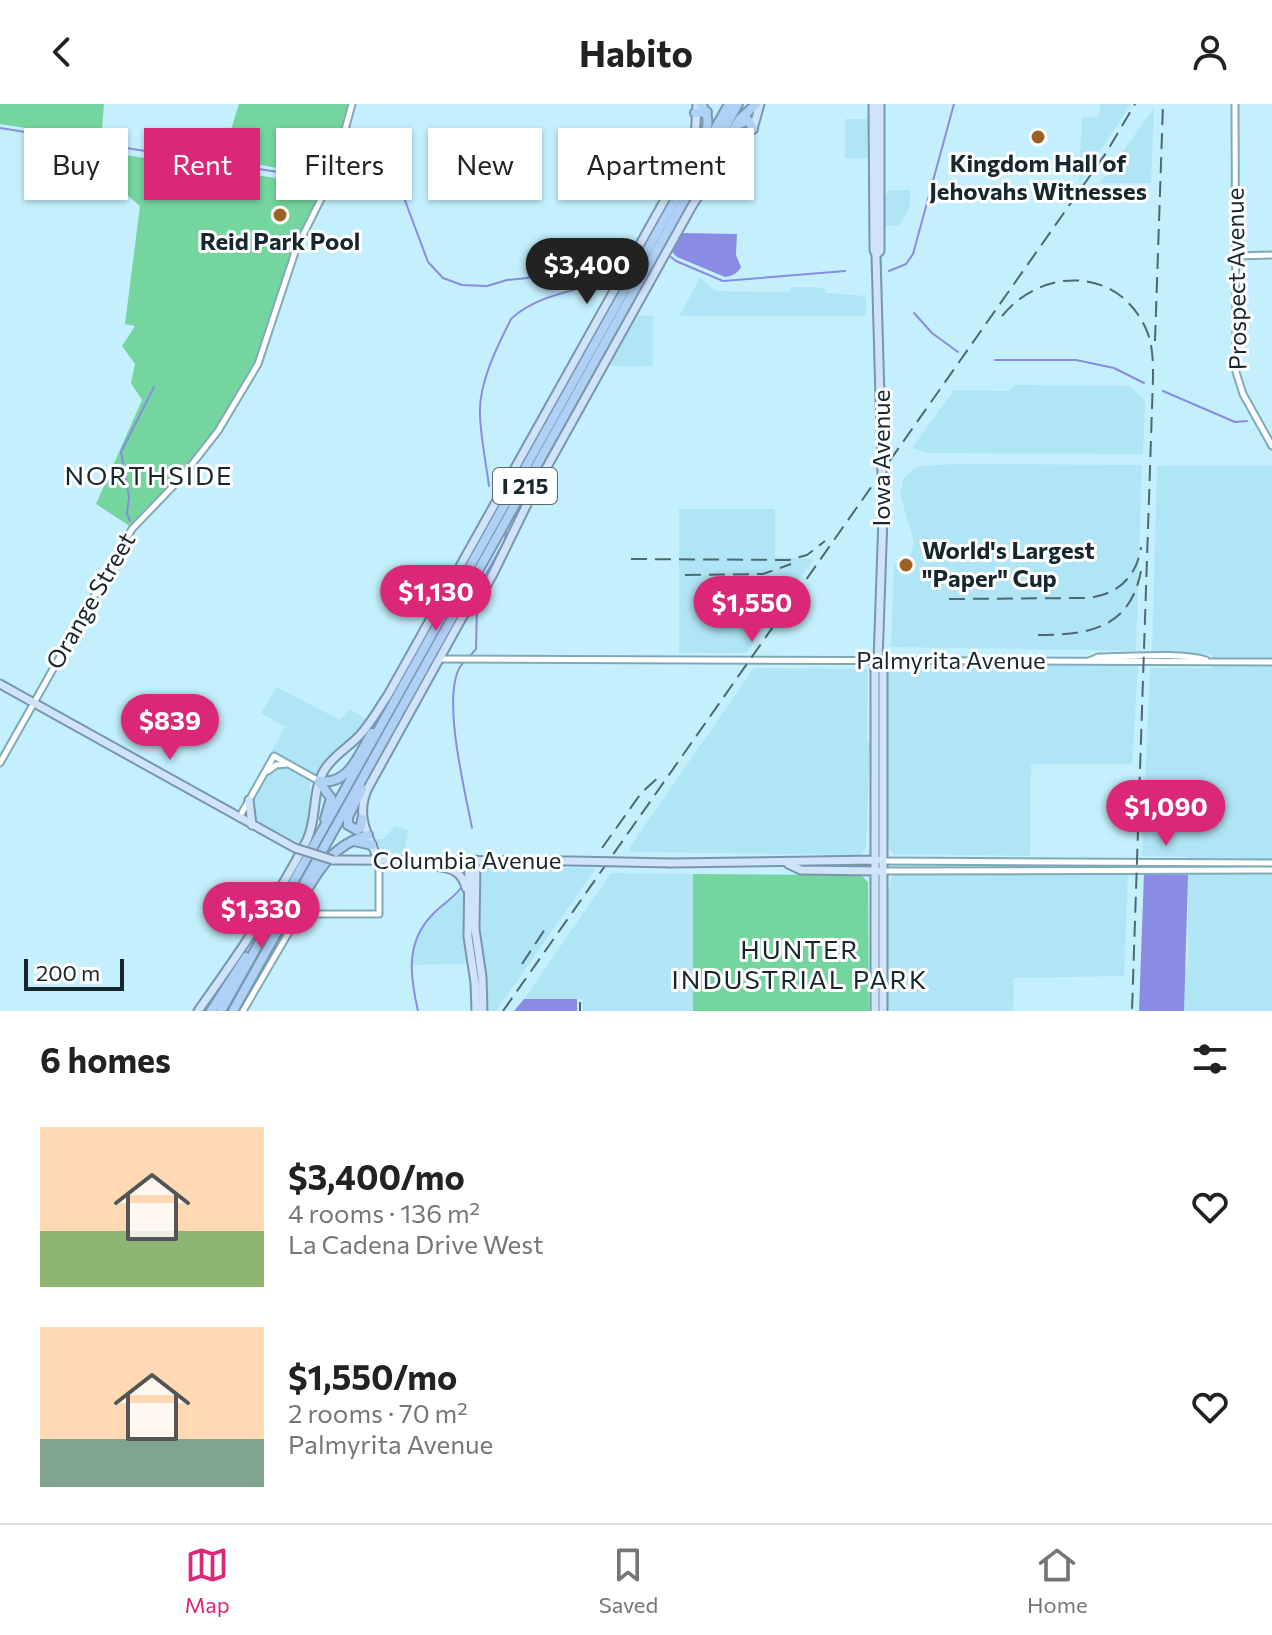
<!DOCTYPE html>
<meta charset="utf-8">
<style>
body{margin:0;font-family:Commissioner,sans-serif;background:#f2f2f2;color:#222;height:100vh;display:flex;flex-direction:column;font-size:30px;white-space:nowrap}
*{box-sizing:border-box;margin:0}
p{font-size:26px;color:#767676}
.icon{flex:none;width:44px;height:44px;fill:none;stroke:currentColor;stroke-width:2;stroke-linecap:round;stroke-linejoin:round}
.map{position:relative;height:907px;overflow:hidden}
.side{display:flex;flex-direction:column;background:#fff;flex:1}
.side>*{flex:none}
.guide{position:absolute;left:24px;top:24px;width:800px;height:72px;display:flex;gap:16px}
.scale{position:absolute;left:24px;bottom:20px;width:100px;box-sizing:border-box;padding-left:8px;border:4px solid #16272d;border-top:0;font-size:22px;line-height:28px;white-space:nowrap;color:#16272d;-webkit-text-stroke:6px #fff;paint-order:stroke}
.price{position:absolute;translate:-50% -68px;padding:0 18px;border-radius:28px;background:#db2777;color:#fff;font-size:26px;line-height:52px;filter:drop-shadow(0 2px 4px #0008)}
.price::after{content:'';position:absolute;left:50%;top:48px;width:24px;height:18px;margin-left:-12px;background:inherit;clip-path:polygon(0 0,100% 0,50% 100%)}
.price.current{background:#222;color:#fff}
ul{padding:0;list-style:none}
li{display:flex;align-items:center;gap:24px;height:200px;padding:0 40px}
li span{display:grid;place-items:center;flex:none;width:224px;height:160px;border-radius:0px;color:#555}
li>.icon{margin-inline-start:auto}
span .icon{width:96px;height:96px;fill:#fffc;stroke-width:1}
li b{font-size:34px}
h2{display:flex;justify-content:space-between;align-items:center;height:96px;padding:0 40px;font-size:34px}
.chip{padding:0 28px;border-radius:0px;background:#fff;box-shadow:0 2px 6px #0004;font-size:28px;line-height:72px}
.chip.current{background:#db2777;color:#fff}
header{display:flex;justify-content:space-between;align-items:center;height:104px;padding:0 40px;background:#fff;font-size:36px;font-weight:700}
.menu{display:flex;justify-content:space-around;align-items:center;height:112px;border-top:2px solid #e0e0e0;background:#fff;font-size:22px;color:#767676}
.menu a{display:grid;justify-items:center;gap:4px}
.menu .current{color:#db2777}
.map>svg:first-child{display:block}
.built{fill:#b0e5f5}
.green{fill:#74d69e}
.water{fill:#898ce2}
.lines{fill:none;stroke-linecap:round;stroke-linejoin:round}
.stream{stroke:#898ce2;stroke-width:2}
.minor-casing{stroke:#80aab7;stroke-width:9}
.major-casing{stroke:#7996af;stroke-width:11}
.highway-casing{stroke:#7996af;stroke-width:12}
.minor{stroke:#fff;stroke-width:5}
.major{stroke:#cfe3f9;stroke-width:7}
.highway{stroke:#afd1f5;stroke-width:8}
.rail{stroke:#4e6871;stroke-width:2;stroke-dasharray:16 8;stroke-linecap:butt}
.major-bridge-casing{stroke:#7996af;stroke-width:11;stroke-linecap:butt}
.major-bridge{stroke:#cfe3f9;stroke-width:7}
.poi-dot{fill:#9c6221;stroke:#fff;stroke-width:3}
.labels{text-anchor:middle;stroke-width:6;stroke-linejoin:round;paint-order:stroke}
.shield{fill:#fff;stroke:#5c686c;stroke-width:2}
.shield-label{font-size:22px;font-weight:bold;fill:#16272d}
.poi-label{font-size:24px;font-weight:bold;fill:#16272d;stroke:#fff}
.street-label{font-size:24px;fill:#16272d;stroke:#fff}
.neighbourhood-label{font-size:26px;letter-spacing:2px;fill:#16272d;stroke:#fff}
</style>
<header><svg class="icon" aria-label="back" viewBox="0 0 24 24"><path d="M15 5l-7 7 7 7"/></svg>Habito<svg class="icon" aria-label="person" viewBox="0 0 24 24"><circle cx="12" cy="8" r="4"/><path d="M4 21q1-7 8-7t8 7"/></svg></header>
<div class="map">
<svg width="1272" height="907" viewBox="0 0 1272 907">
<rect width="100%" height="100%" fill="#c4f0fe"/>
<path class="built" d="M 1100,0 L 1131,0 L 1079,79 L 1082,14 L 1099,13 Z
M 1154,4 L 1151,79 L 1100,79 Z
M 845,15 L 869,15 L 870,54 L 845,54 Z
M 890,86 L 910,86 L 910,102 L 899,122 L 885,122 L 884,92 Z
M 700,174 L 715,187 L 788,188 L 792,183 L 811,183 L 826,185 L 826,189 L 866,192 L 866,212 L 679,212 Z
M 637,211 L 653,212 L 653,262 L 612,262 L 610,260 Z
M 1015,281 L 1130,282 L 1145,297 L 1143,350 L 928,349 L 912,344 L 954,286 L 1008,287 Z
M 955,360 L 1142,361 L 1136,547 L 891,543 L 894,460 L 910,452 L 914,438 L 900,390 L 903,376 L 910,368 L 919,362 Z
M 1157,362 L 1272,362 L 1272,907 L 1183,907 L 1183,864 L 1188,863 L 1188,753 L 1142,752 L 1150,564 L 1213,564 L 1212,550 L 1152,550 Z
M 679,405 L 775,405 L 775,453 L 814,455 L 746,549 L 679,549 Z
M 890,562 L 1138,562 L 1132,660 L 1031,660 L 1030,752 L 893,750 L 889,745 L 887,719 L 888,566 Z
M 754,564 L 868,565 L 867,637 L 870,639 L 866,744 L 860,751 L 630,748 L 629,744 Z
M 277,583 L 340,616 L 349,605 L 366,615 L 348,638 L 324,658 L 310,680 L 309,718 L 300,739 L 238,707 L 285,623 L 261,609 Z
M 395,722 L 409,726 L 404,749 L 382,749 L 376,735 L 383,735 Z
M 485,762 L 596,764 L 496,907 L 488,907 L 487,878 L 481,841 L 480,766 Z
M 611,769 L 693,770 L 693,907 L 583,907 L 582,895 L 524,895 Z
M 896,770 L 1128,770 L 1124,872 L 1014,874 L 1013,907 L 888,907 L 887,793 L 891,774 Z
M 459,787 L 464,788 L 464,833 L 468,860 L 412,861 L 414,841 L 422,822 Z"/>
<path class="green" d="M 0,0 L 104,0 L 101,36 L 0,20 Z
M 239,0 L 348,0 L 327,73 L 222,54 Z
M 99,47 L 322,81 L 324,86 L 295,143 L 254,264 L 222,320 L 180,373 L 131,423 L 96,400 L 142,296 L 131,279 L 135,260 L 122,242 L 135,222 L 125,220 L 140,102 L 112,78 Z
M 693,770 L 861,771 L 868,778 L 869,907 L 693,907 Z"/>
<path class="water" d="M 682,129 L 737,130 L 736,151 L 741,163 C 737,170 732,172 725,173 L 677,153 L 672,148 Z
M 1144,770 L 1188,771 L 1184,907 L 1139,907 Z
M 524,895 L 577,895 L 577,907 L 514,907 Z"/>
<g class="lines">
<path class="stream" d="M 0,24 L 291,70 C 308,65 312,45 319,31 L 331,25 L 341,28
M 347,30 L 382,46 L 394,67 L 428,158 L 443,174 L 462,181 L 487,182 L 507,176 L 527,174 L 567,159 L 625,146
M 671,153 L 676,157 L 723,177 L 845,167
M 889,167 L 906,160 L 913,150 L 954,0
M 914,209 L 932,229 L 958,248
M 995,256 L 1076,256 L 1114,264 L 1144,279
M 1163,287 L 1235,318 L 1247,317
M 489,382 C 486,359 481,335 480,312 C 478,280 497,243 511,215 C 537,190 583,185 616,175
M 130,417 L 127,410 L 129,393 L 121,348 L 154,283
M 477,486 L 505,436 L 506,428
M 470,552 L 476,545 L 477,502
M 464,558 C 438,582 466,691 472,724
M 418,907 C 410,872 405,838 433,810 C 442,801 453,794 461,784"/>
<g class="minor-casing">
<path id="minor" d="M 1235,0 L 1236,268 L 1243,290 L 1272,342
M 1235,152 L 1272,151
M 440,555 L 1272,558
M 1089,557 L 1098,553 C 1128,553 1180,548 1206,556
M 0,659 L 132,425 L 182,373 L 218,327 L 258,260 L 296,145 L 332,73 L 352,0
M 268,667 L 276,661 L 287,660
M 239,714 L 274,652 L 319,677
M 883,757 L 1272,759
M 884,767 L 1272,766
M 243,907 L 296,816 L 307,810 L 379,810 L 379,757"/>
</g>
<g class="major-casing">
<path id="major" d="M 873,0 L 874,146 L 876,151 L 881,330
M 876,151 L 880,147 L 880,0
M 878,557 L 883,563 L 883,907
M 0,580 L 295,744
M 249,696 L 252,721
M 333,756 L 573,757
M 469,756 L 468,833 L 475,879 L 476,907
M 476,756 L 475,825 L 482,873 L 483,907
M 379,757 C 368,732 355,711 368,684 L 463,512 L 482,490 L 494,468 L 533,388 L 692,102 L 730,43 L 753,25 L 760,0
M 671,759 L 877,756
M 422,760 C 442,765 460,760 466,784
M 788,760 L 801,766 L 878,767
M 198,907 C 237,852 276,796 307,736 C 318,713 311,687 325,665 C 334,651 349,643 360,631 C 371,619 379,604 388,591 L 691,49 L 695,36 L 697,0
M 875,907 L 875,563 L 878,557 L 883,413"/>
</g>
<g class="highway-casing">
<path id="highway" d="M 695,9 L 707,8
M 739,20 L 748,16 L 753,25
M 696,48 C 705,30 714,18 701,0
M 701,76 L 740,15 L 756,0
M 319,677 C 349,682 358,651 372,629
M 319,678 L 331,694 L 325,715
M 348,721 L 348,713 L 362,685
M 348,721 L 357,726 L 361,723 L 362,715
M 354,737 L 372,741
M 302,794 C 319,765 334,740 368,731
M 211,907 L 246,853
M 221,907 L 729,0
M 233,907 L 738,0"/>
</g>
<use href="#minor" class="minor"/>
<use href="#major" class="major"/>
<use href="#highway" class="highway"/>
<path class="rail" d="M 1002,212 C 1042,163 1118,162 1146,225 C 1153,240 1153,257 1153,274 L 1132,907
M 1155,237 L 1163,0
M 631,455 L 789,456 L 807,451 L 825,437
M 685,471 L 763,470 L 791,460
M 949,495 L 1084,494 C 1115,493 1137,474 1141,443
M 1038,531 C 1088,531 1130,525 1141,467
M 602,744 L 642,688 L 660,672
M 522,860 L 547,822
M 580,898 L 580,907
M 503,907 L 1106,49 L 1135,0"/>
<g class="major-bridge-casing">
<path id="major-bridge" d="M 881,330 L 883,413
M 295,744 L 333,756
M 573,757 L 671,759"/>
</g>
<use href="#major-bridge" class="major-bridge"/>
</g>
<g class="poi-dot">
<circle cx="1038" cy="33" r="8"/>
<circle cx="280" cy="111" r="8"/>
<circle cx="906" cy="461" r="8"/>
</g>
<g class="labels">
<rect class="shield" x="493" y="364" width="64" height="36" rx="6"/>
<g class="shield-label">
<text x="525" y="390">I 215</text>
</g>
<g class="poi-label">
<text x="1038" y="68">Kingdom Hall of<tspan x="1038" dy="28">Jehovahs Witnesses</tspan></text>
<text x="280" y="146">Reid Park Pool</text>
<text x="922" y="455" text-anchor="start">World's Largest<tspan x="922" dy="28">"Paper" Cup</tspan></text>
</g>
<g class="street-label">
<text transform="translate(1237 175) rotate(-91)" y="8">Prospect Avenue</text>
<text transform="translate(882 354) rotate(-90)" y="8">Iowa Avenue</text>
<text transform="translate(91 497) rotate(-60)" y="8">Orange Street</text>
<text x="951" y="565">Palmyrita Avenue</text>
<text x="467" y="765">Columbia Avenue</text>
</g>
<g class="neighbourhood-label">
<text x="149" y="381">NORTHSIDE</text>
<text x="800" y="855">HUNTER<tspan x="800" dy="30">INDUSTRIAL PARK</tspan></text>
</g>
</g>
</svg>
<div class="scale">200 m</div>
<b class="price current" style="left:587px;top:202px">$3,400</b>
<b class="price" style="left:436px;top:529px">$1,130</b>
<b class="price" style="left:752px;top:540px">$1,550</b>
<b class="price" style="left:170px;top:658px">$839</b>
<b class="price" style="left:1166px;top:744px">$1,090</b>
<b class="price" style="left:261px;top:846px">$1,330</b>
<div class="guide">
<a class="chip">Buy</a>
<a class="chip current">Rent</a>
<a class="chip">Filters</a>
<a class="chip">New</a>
<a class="chip">Apartment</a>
</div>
</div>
<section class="side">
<h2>6 homes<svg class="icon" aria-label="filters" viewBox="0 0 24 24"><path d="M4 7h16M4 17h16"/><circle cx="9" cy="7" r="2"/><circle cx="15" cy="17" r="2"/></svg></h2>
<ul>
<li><span style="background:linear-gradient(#ffd9b3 65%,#8fb573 0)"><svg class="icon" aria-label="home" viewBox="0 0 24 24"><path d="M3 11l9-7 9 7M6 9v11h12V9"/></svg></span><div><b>$3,400/mo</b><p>4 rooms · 136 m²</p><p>La Cadena Drive West</p></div><svg class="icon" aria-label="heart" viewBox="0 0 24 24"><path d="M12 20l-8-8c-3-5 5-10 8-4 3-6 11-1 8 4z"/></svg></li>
<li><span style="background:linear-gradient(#ffd9b3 70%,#7fa58c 0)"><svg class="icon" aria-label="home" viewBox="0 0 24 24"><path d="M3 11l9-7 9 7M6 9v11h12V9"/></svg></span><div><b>$1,550/mo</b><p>2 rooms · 70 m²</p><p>Palmyrita Avenue</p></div><svg class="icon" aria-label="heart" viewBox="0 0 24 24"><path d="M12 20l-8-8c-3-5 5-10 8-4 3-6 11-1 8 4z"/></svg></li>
</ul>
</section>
<nav class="menu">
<a class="current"><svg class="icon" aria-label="map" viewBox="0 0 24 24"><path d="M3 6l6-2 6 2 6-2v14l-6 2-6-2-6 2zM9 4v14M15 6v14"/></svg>Map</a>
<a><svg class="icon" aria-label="saved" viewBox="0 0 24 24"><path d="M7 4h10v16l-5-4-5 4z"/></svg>Saved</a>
<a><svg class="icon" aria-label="home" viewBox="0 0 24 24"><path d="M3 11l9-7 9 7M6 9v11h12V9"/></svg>Home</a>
</nav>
